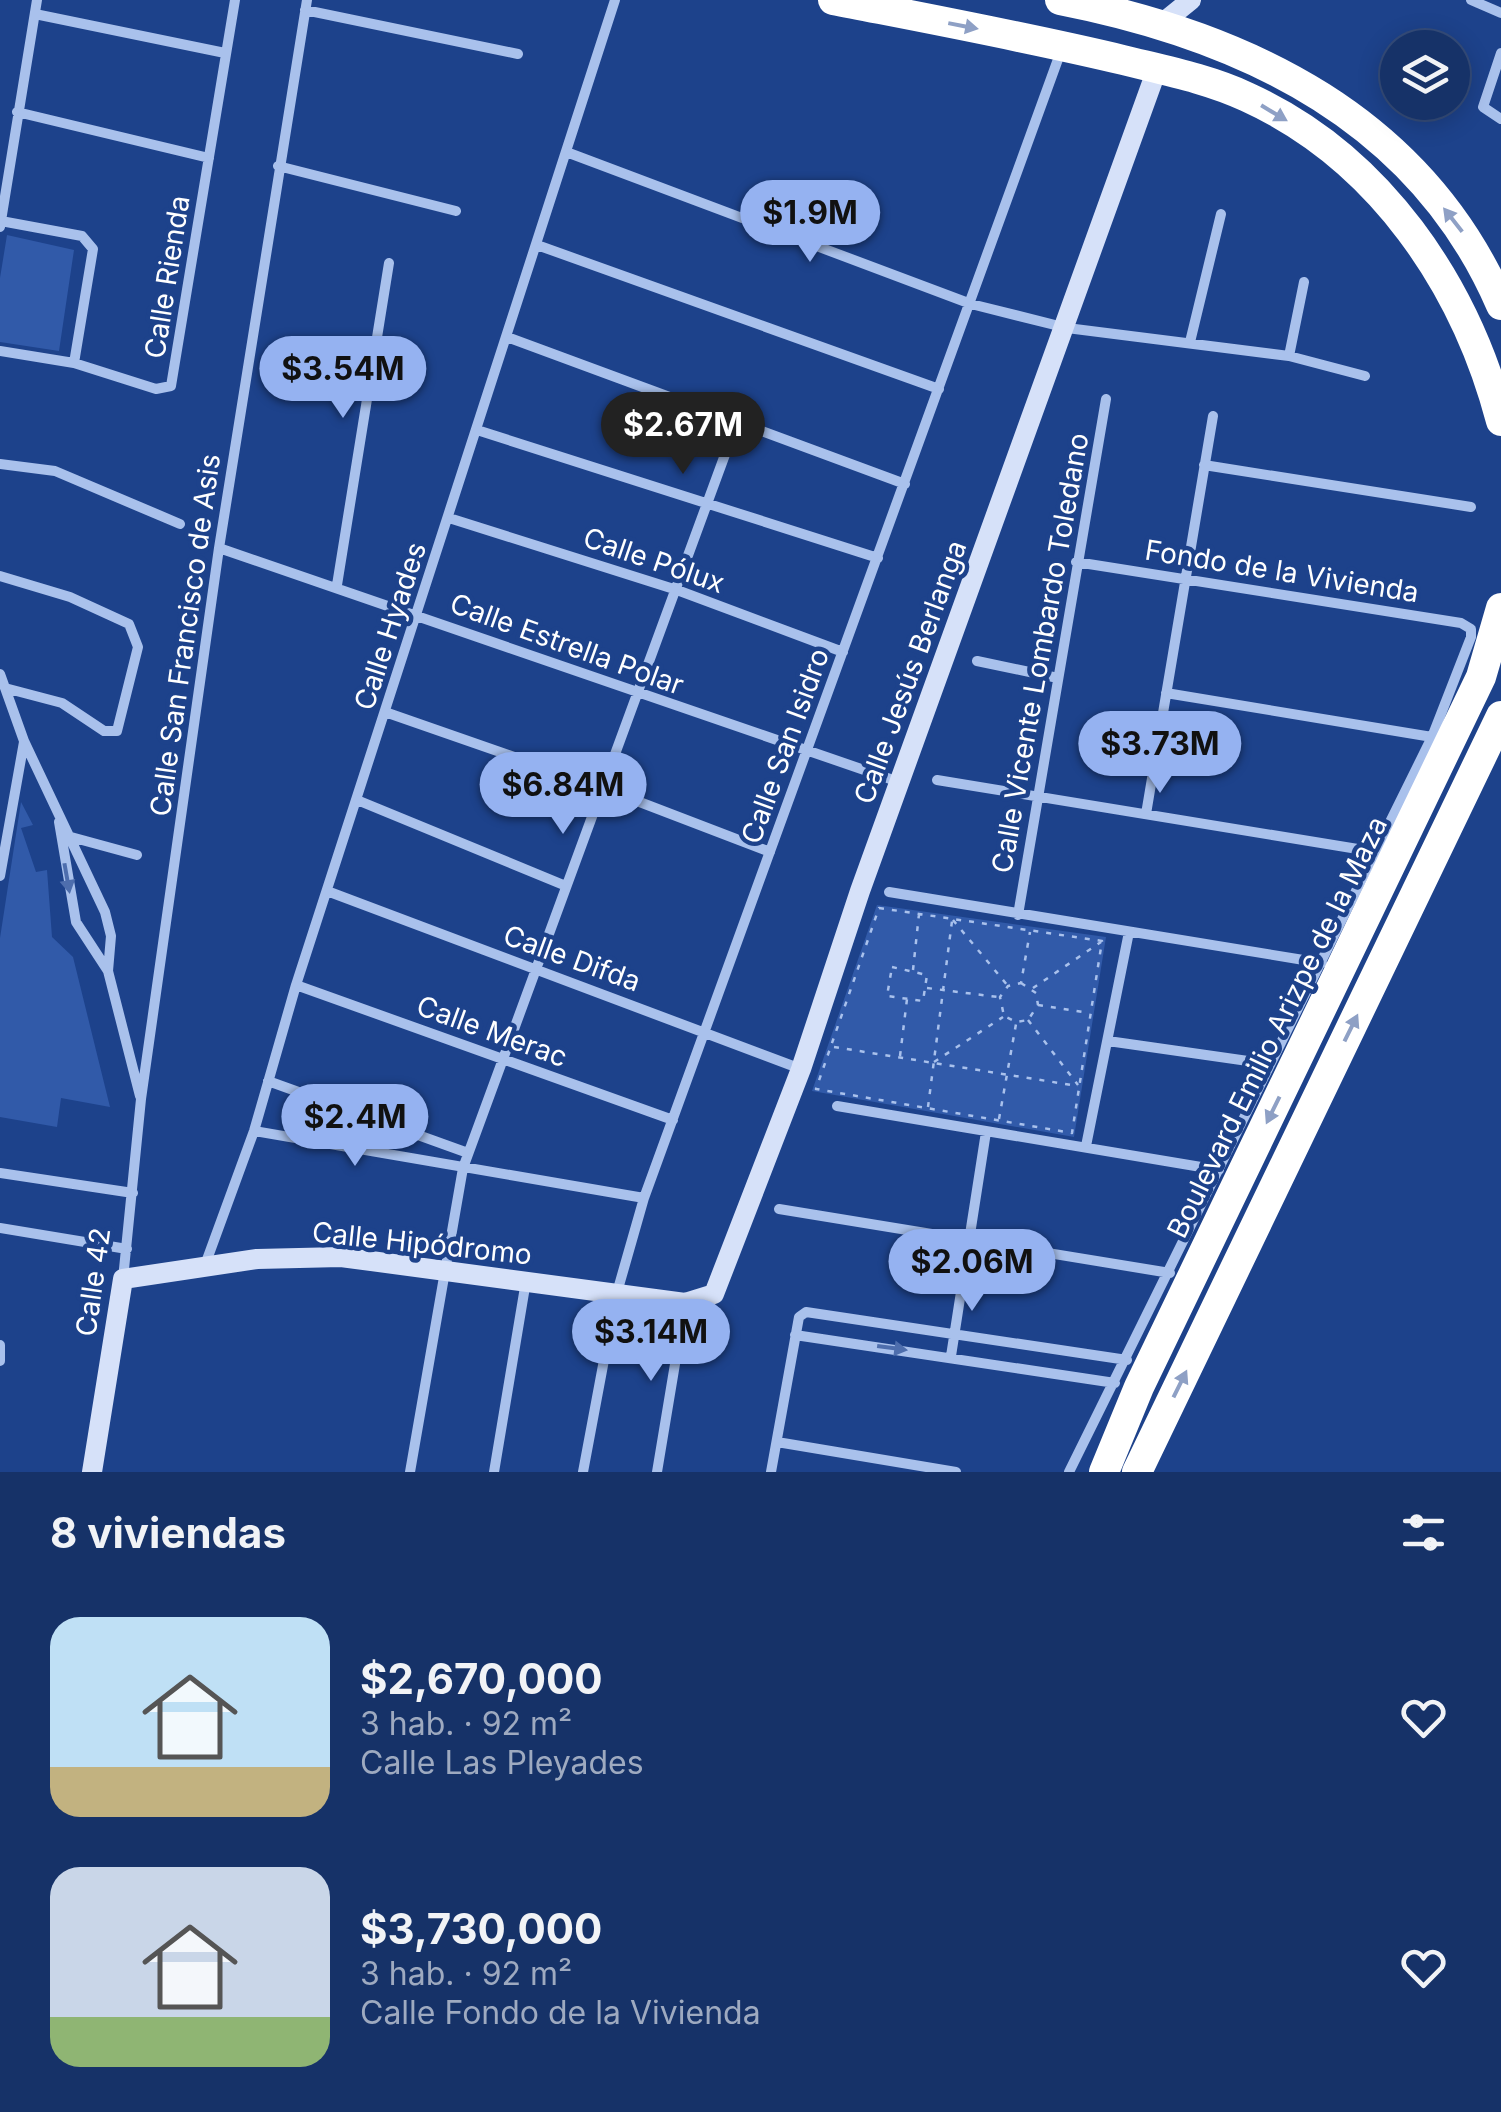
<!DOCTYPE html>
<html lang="es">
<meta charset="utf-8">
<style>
body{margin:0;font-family:Inter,sans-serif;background:#233e71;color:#f1f3f6;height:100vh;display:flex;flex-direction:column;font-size:38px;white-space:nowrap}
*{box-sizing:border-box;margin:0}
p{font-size:32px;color:#9eaac0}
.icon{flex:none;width:55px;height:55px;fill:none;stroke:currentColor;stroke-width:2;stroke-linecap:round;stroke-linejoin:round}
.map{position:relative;height:1472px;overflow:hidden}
.side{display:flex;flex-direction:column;background:#163268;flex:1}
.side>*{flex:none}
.controls{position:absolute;left:1380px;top:30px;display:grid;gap:20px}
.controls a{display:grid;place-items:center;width:90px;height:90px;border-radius:50%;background:#163268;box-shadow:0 5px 25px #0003,0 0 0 2px #354d7c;font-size:50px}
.price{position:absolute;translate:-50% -85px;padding:0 22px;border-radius:35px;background:#95b2f1;color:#111;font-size:32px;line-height:65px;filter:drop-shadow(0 2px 5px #0008)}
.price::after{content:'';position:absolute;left:50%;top:60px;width:30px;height:22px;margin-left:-15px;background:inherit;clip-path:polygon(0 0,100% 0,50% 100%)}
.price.active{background:#222;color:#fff}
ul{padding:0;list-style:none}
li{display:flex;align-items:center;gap:30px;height:250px;padding:0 50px}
li span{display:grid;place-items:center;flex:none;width:280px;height:200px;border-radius:30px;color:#555}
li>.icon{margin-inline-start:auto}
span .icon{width:120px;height:120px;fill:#fffc;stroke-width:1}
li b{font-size:42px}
h2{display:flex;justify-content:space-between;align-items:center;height:120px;padding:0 50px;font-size:42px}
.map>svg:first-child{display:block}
.green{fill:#315aa9}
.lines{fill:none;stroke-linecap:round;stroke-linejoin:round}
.path{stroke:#a9c1ec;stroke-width:2.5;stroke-dasharray:5 8;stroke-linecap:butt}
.street{stroke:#a9c1ec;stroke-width:10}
.secondary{stroke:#d6e1f9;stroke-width:20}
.highway{stroke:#fff;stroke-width:30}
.oneway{fill:#8ea0c5}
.oneway2{fill:#4e6ead}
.labels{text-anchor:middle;stroke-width:9;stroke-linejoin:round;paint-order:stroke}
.street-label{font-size:28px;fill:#fff;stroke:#1d428b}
</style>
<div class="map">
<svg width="1501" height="1472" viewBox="0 0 1501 1472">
<rect width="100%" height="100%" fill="#1d428b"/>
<path class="green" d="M 7,235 L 74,250 L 59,351 L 0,342 L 0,278 Z
M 21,802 L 33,825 L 21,828 L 36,872 L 47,870 L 52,937 L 73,957 L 110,1107 L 61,1098 L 57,1127 L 0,1117 L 0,938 Z
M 877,905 L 1106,937 L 1074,1137 L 812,1091 Z"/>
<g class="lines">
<path class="path" d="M 879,908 L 1102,941 L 1072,1133 L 816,1089 Z
M 953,920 L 1008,986
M 892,967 L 927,975 L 923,1001 L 887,996 Z
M 913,970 L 919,914
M 1021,983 L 1036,993 L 1038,1005 L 1028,1020 L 1016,1022 L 1004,1016 L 1000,997 L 1008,986 L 1021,983 L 1030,932
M 927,988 L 998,997
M 1033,988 L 1101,942
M 1038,1005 L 1089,1013
M 1028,1020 L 1078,1085
M 834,1047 L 1078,1086
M 900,1056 L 907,999
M 934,1062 L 1003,1017
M 928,1107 L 952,921
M 999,1119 L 1016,1024"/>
<path class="street" d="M 1471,0 L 1501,13
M 305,10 L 518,54
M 35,14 L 225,53
M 1501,53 L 1483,107 L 1501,119
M 17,112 L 209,158
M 569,153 L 971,304 L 1067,328 L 1289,356 L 1365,376
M 278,166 L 456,211
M 1,221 L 82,236 L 93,249 L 74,363
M 0,227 L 37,0
M 537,245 L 939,389
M 507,337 L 905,484
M 1190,342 L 1221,214
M 0,351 L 74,363 L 156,389 L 171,386 L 235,0
M 1289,356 L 1304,282
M 477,430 L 878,558
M 0,464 L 55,471 L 180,524
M 1204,465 L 1471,507
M 449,518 L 677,590 L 843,652
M 219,548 L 899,782
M 0,576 L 70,597 L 129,624 L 138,647 L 117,731 L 104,731 L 62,703 L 5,688
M 337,585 L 389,263
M 977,661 L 1058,678
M 0,674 L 24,741 L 105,912 L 111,936 L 108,971 L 140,1096
M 1166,693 L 1432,737
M 385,712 L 603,788 L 770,852
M 937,780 L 1376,852
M 357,800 L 566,886
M 1146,814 L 1213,416
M 59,822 L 76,922 L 108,971
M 71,837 L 137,855
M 0,876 L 24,742
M 327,891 L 801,1069
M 889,892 L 1322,963
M 1018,915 L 1106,399
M 296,985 L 673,1120
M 1108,1041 L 1269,1064
M 268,1081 L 468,1153
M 837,1106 L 1219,1170
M 254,1131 L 644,1198
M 1086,1146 L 1129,932
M 0,1173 L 133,1193
M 779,1209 L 1170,1273
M 0,1228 L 127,1249
M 205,1265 L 254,1131 L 296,985 L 615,0
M 123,1279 L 141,1099 L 219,548 L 307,0
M 795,1335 L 1115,1383
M 0,1345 L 0,1361
M 951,1356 L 986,1132
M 777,1442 L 956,1472
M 410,1472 L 463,1168 L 737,422
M 494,1472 L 526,1281
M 583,1472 L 616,1296 L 644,1198 L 1061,51
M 657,1472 L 685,1304
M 771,1472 L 799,1317 L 806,1312 L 1127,1360
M 1069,1472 L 1432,737 L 1471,637 L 1471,629 L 1461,623 L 1076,562"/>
<path class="secondary" d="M 1160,25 L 1191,0
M 92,1472 L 123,1279 L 257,1259 L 341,1257 L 685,1303 L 714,1294 L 801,1069 L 860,891 L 1157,69"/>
<path class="highway" d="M 833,0 C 930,19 1027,37 1123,60 C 1163,70 1209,79 1247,97 C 1379,157 1465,284 1501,421
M 1060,0 C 1249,37 1421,120 1501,305
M 1104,1472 L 1139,1387 L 1481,677 L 1501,608
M 1137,1472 L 1501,716"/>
</g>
<defs><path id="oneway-solid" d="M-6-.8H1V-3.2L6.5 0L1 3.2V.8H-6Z" transform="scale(2.5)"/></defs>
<g class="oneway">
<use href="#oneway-solid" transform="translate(963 26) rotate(11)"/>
<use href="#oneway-solid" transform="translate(1274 113) rotate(31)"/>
<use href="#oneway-solid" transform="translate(1453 220) rotate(-128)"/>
<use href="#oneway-solid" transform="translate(1351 1028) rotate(-64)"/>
<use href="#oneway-solid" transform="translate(1273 1110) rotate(116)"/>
<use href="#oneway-solid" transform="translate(1180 1384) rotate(-64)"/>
</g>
<g class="oneway2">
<use href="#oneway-solid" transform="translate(67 878) rotate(80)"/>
<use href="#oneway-solid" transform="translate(892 1348) rotate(8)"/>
</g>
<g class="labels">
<g class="street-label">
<text transform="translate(167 277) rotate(-81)" y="10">Calle Rienda</text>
<text transform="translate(654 560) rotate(19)" y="10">Calle Pólux</text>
<text transform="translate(1282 571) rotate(9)" y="10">Fondo de la Vivienda</text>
<text transform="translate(390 626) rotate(-72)" y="10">Calle Hyades</text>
<text transform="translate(185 635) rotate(-82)" y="10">Calle San Francisco de Asis</text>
<text transform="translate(567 644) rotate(20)" y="10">Calle Estrella Polar</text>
<text transform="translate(1040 653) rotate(-80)" y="10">Calle Vicente Lombardo Toledano</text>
<text transform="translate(910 672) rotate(-70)" y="10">Calle Jesús Berlanga</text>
<text transform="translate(785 746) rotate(-70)" y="10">Calle San Isidro</text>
<text transform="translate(572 958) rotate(20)" y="10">Calle Difda</text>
<text transform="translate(1277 1027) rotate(-64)" y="10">Boulevard Emilio Arizpe de la Maza</text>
<text transform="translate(492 1031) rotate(20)" y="10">Calle Merac</text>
<text transform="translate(422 1243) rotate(6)" y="10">Calle Hipódromo</text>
<text transform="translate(93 1282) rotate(-82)" y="10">Calle 42</text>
</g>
</g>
</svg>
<div class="controls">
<a><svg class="icon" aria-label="layers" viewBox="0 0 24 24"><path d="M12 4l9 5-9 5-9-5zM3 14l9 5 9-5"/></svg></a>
</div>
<b class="price" style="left:810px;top:265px">$1.9M</b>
<b class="price" style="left:343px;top:421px">$3.54M</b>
<b class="price active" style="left:683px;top:477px">$2.67M</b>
<b class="price" style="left:1160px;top:796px">$3.73M</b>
<b class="price" style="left:563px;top:837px">$6.84M</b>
<b class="price" style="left:355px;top:1169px">$2.4M</b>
<b class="price" style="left:972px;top:1314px">$2.06M</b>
<b class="price" style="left:651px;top:1384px">$3.14M</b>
</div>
<section class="side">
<h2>8 viviendas<svg class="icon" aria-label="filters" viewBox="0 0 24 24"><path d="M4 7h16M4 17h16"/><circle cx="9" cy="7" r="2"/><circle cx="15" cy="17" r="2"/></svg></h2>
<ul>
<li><span style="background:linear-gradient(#bfe0f5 75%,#c2b280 0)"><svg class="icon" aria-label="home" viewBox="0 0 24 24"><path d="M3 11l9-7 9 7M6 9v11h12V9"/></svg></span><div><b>$2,670,000</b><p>3 hab. · 92 m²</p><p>Calle Las Pleyades</p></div><svg class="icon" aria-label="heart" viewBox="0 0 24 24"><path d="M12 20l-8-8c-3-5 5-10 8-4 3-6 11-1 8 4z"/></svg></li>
<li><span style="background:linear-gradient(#c9d6e8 75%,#8fb573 0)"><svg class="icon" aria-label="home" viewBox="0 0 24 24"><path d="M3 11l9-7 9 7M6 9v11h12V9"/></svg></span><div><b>$3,730,000</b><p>3 hab. · 92 m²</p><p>Calle Fondo de la Vivienda</p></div><svg class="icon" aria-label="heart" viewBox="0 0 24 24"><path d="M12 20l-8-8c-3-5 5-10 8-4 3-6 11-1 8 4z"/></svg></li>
</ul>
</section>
